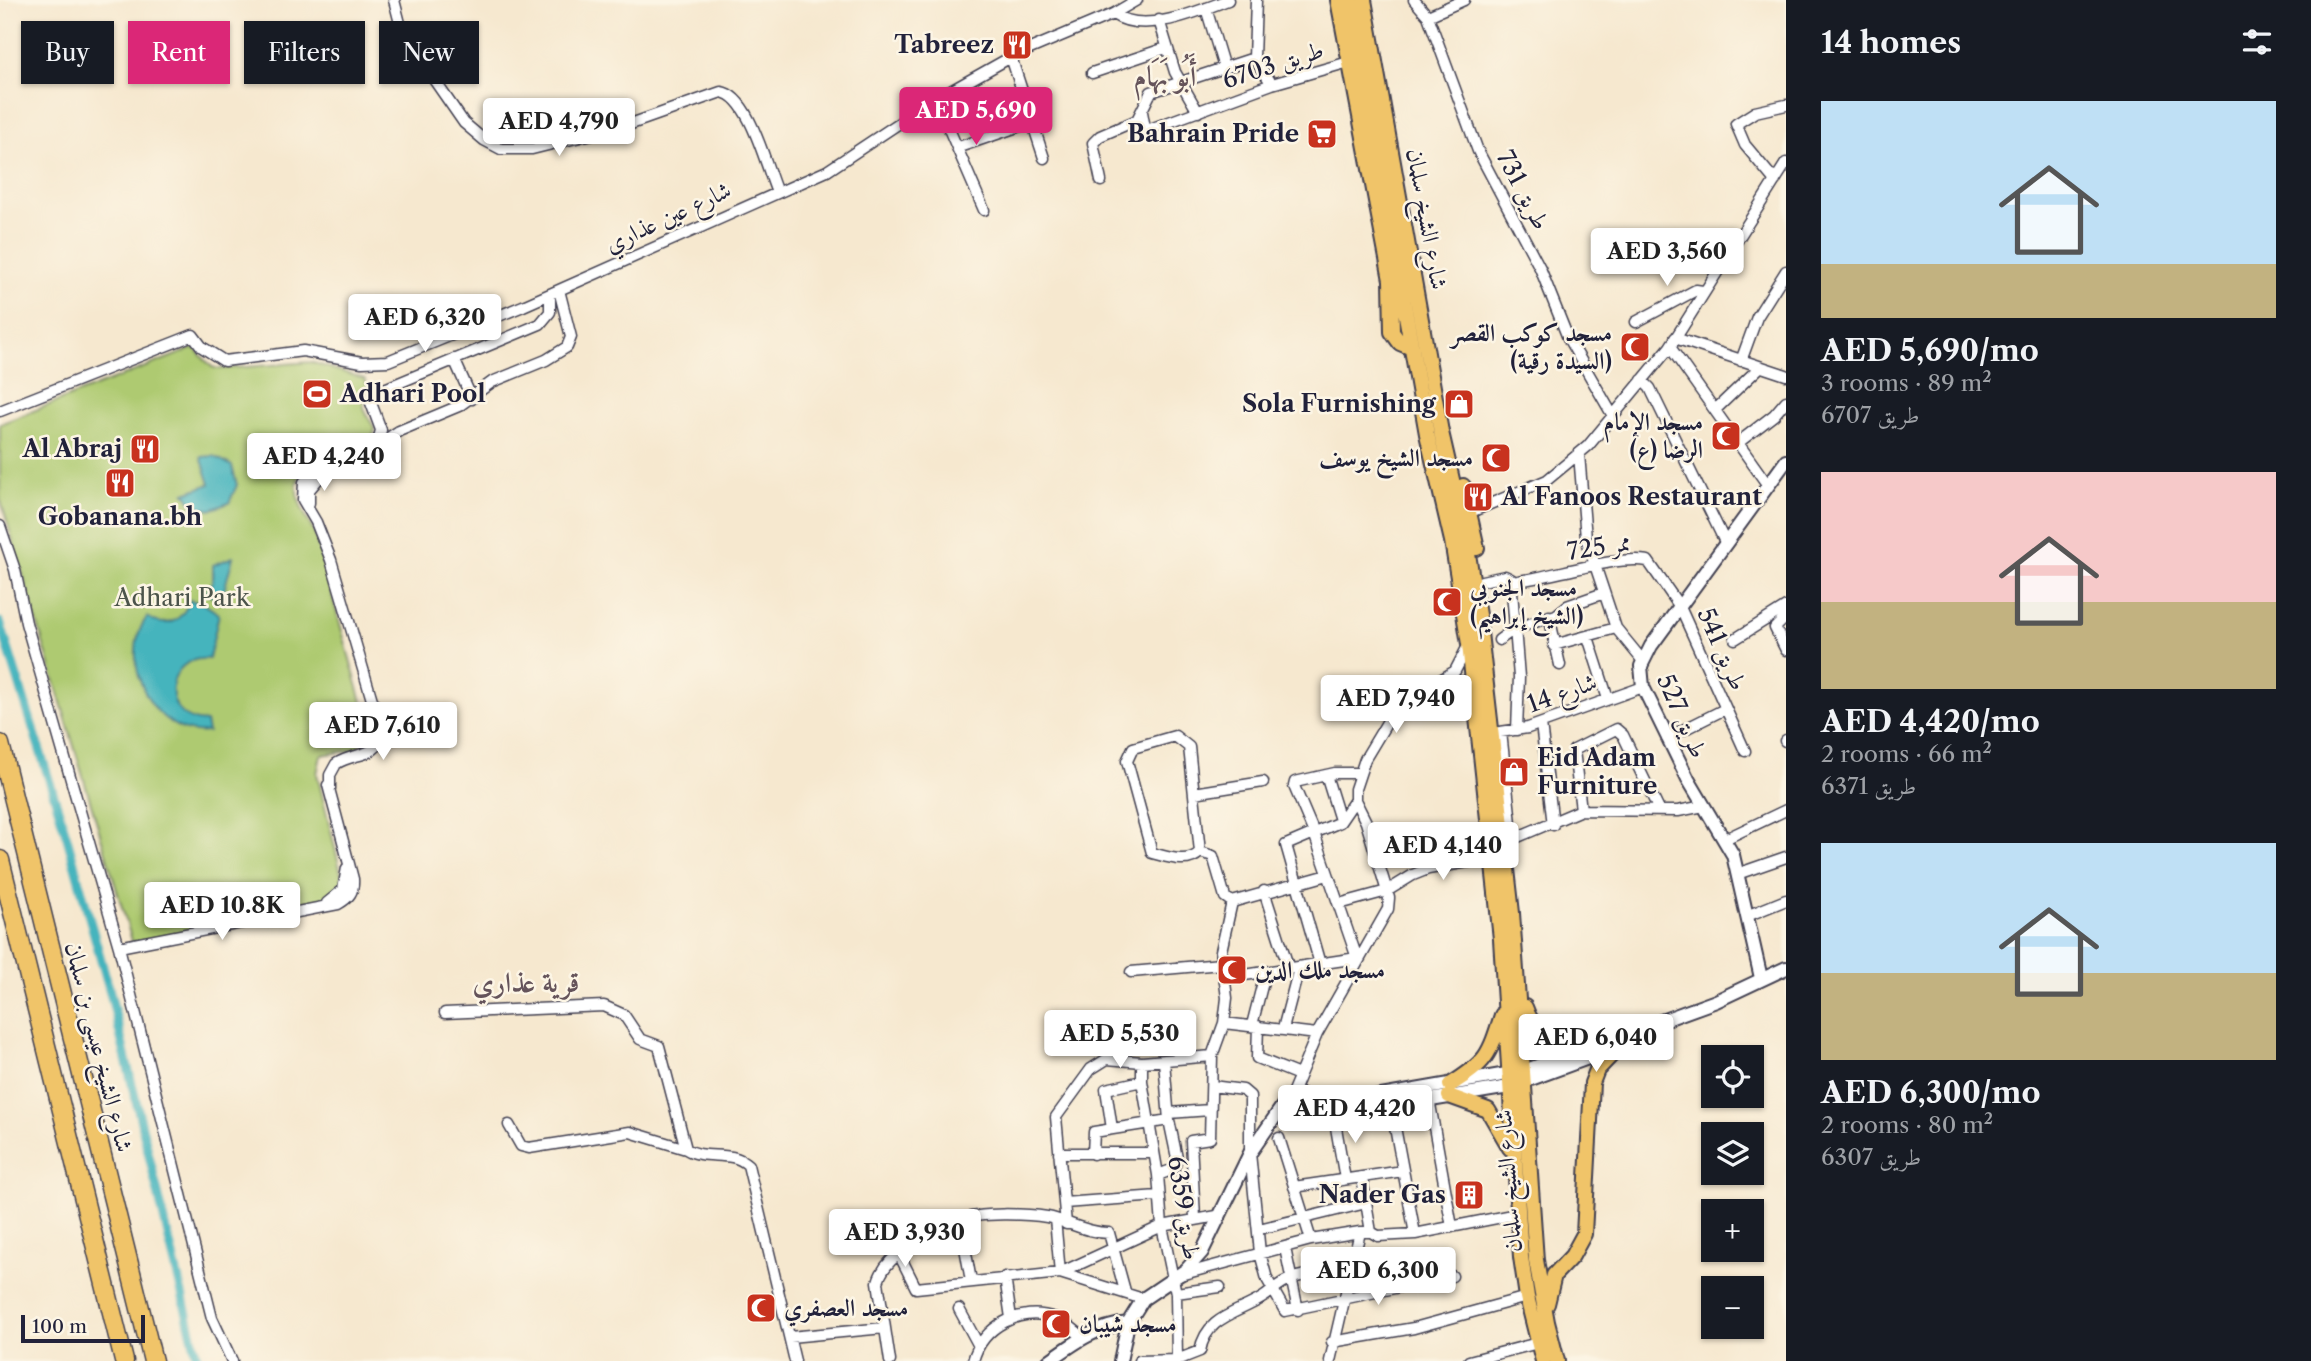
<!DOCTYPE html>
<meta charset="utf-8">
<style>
body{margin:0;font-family:"Libre Caslon Text",Amiri,serif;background:#242831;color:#f1f3f6;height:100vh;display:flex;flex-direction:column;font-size:26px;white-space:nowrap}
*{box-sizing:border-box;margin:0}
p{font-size:23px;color:#9ea1a6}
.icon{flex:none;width:38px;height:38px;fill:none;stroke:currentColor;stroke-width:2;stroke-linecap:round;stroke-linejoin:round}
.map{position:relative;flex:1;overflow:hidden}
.details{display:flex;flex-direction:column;background:#171b24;width:525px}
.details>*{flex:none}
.hud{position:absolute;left:21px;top:21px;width:665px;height:63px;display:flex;gap:14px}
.tools{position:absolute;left:1701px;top:1045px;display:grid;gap:14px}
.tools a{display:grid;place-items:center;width:63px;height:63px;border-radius:0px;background:#171b24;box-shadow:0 2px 5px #0004;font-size:35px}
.scale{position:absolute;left:21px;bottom:18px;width:124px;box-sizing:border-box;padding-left:7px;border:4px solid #22223b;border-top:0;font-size:19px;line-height:24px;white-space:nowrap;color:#22223b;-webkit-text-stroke:5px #fcf5e5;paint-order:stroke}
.price{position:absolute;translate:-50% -60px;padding:0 16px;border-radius:7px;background:#fff;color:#222;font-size:23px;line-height:46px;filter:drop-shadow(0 2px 4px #0008)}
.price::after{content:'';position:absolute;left:50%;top:42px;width:21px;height:16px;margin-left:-10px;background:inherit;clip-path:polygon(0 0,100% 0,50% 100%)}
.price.on{background:#db2777;color:#fff}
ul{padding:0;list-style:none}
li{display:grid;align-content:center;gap:14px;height:371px;padding:0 35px}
li span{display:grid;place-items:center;height:217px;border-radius:0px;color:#555}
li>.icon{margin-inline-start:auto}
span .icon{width:126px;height:126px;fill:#fffc;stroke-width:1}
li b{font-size:30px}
h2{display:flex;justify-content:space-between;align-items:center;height:84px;padding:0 35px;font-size:30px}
.pill{padding:0 24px;border-radius:0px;background:#171b24;box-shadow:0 2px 5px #0004;font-size:24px;line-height:63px}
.pill.on{background:#db2777;color:#fff}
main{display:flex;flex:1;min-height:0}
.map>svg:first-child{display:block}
.green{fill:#aeca71;stroke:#687656;stroke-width:2}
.water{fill:#45b4bd;stroke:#346b7c;stroke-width:2}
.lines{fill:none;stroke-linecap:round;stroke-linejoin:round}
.canal{stroke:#45b4bd;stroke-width:9}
.minor-casing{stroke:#424051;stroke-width:13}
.tertiary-casing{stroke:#424051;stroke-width:16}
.primary-casing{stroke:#424051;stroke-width:18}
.motorway-casing{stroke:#424051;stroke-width:21}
.minor{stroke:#fff;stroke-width:10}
.tertiary{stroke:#fff;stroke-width:12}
.primary{stroke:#f0c469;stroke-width:14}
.motorway{stroke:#f0c469;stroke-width:18}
.labels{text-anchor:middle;stroke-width:5;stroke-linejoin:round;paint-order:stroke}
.poi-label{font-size:24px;font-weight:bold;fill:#22223b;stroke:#fcf5e5;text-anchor:end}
.street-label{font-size:24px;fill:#22223b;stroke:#fcf5e5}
.park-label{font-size:24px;fill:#4c544b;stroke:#fcf5e5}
.quarter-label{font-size:28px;font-weight:bold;fill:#65545b;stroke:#fcf5e5}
</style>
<main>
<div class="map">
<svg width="1786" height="1361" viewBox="0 0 1786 1361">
<rect width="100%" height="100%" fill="#fcf5e5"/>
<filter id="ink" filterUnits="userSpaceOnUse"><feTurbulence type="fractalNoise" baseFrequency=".0143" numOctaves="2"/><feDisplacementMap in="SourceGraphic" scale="14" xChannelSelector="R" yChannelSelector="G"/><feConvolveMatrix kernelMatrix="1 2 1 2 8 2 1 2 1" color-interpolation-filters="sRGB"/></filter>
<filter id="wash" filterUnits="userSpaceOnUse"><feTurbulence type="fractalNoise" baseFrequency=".00686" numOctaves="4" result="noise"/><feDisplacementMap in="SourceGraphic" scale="28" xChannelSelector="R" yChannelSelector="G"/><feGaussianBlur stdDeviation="1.57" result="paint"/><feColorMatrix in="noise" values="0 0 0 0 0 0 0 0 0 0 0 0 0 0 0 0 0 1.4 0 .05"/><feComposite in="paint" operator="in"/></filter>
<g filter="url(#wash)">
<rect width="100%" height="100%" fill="#f6e8cf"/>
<path class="green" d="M 194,348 L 212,367 L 219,369 L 311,362 L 365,379 L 369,390 C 357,404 367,415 375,429 L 372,441 C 360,447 349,456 337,460 C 330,463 322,462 315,464 C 281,477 303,512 314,532 L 370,730 L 355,750 L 321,755 L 317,774 L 343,881 L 327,900 L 137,944 L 132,941 L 0,498 L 0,424 Z"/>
<path class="water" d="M 214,456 L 232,466 L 237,485 L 229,503 L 210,510 L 193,504 L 185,493 L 210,484 L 201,457 Z
M 233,557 L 221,602 L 206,592 L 213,580 L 213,565 Z
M 190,600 L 204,604 L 219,614 L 209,659 C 163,654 159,721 206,722 L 208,732 C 153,739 116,659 147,617 C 167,630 182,621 190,600 Z"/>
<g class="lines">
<path class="canal" d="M 0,622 L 66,834 L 110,992 L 198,1361"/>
</g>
</g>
<g filter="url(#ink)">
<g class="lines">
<g class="minor-casing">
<path id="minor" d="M 394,0 L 403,35 L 464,123 L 484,140 L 501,149 L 532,149 L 628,125 L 721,92 C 749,95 766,166 776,190
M 1256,0 L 1254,58 L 1272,84
M 1414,0 L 1428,16 L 1464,0
M 1206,8 L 1224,68
M 1113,14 C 1144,35 1196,12 1228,0
M 1428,16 L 1478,151 L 1540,268 L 1568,338 L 1613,416
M 1159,20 L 1175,72 L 1198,112
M 1011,57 L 1044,158
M 1092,73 L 1166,48
M 936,99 L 984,210
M 1142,112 L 1145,128 L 1150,129 L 1272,84 L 1349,62
M 959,147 L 1032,122
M 1101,181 L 1093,143 L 1100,136 L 1137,120 L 1151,92 L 1254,58
M 1775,181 L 1745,145 L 1736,124 L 1755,112 L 1786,105
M 1636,322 L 1696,290 L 1703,291
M 1675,338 L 1786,375
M 1670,347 L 1767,484
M 454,359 L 472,399
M 1741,361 L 1757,317 L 1786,271
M 1642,380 L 1650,388 L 1726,544
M 1715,410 L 1760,367
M 0,411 L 193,335 L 202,347 L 224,361 L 303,351 L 362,362 L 388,361 L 523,306 L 827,171 L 931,102 L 1011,57 L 1113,14 L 1137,0
M 1739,442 L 1774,415 L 1786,401
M 377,446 L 381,430 L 371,403 L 377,392 L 540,324 L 550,312 L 550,294
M 1579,454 L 1586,538 L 1616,628 L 1643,661
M 309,503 L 309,490 L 324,472
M 1471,512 L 1547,480 L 1588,446 L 1670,347 L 1786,163
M 0,526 L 15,570 L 26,623 L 119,947 L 212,1318 L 232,1361
M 1482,581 L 1505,576 L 1511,579 L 1519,677 L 1517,730
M 1511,582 C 1549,578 1614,555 1648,561 L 1680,607 L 1745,751
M 1549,616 L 1560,665
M 1786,617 L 1775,628 L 1786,650
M 1588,637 L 1608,699
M 1735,639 L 1786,607
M 1499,640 L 1514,629 L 1556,615 L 1567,606 L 1604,593
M 1554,645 L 1616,628
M 1445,678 L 1465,682 L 1474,691
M 1541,724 L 1553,825
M 1501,732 L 1511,823 L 1506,842
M 1493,733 L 1528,728 L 1643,687
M 1667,738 L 1725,709
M 1785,741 L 1786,740
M 1326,775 L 1340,820
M 330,789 L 330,775 L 336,764 C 352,752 378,759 382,734 L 331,560 L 316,522 L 303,500 L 304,482 L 315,471 L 353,461 L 399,431 L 459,406 L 492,382 L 546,360 L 567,347 L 571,337 L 559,290
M 1194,793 L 1263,782
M 1581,810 L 1574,750 L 1616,729 L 1623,735 L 1659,810
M 1725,839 L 1786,810
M 1506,842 L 1581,810 L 1678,811 L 1704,806
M 1200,852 C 1188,865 1168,857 1152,853 L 1127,761 L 1133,748 L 1175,736 L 1189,747 L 1200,852 L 1213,856 L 1225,897 L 1232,902
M 1740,873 L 1786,857
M 1264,891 L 1289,969
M 1232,902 L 1328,875
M 327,903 L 343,890 L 347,868
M 1339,904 L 1387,891 L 1413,875 L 1428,869 L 1491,858
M 1749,915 L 1786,900
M 119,947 L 338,904 C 349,898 354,892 353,879 L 328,785
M 1320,964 L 1286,845 L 1340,822 L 1355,800 L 1355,789 L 1365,759 L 1389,719 L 1416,695 L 1455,671 L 1469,644
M 1131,972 L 1221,964
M 1225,978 L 1357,958 L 1314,833 L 1294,786 L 1295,782 L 1335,773 L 1359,773
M 445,1013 L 604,1006 L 624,1015 L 640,1039 L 659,1046 L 686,1149 C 705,1161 731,1149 748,1165 L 795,1361
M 1224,1023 L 1317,1034
M 1252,1025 L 1265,974
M 1258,1026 L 1257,1058 L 1299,1075
M 1283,1029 L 1299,968
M 1142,1062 L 1142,1081 L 1158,1175 L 1162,1226 L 1176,1293 L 1177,1361
M 1212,1086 L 1243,1090 L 1250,1096 L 1250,1153 L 1260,1253 L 1267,1279 L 1285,1311 L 1452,1276
M 1291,1096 L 1317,1034 L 1388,909 L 1389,898 L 1366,822 L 1355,800
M 1429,1099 L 1452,1227
M 1391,1106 L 1415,1234
M 1169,1113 L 1210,1110
M 1334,1116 L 1345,1179
M 509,1125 L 521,1146 L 529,1148 L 630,1132 L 686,1149
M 1112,1129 L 1106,1089 L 1142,1081
M 1279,1138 L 1311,1240
M 1059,1153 L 1154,1153
M 1093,1154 L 1094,1132 L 1169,1120
M 1158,1175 L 1174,1169 L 1177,1158 L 1169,1120 L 1164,1061
M 1362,1178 L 1371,1232
M 1294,1187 L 1403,1171
M 1064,1203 L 1158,1196
M 1195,1218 L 1191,1141 L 1210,1138 L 1212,1056 L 1224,1023 L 1227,998 L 1221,951 L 1232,902
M 1055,1219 L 1060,1273
M 960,1220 L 971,1281
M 1066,1224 L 1056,1117 L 1091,1069 L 1107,1059 L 1142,1062 L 1212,1056
M 1259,1229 L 1366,1203
M 1285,1248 L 1298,1310
M 899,1254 L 916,1288 L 1060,1273 L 1162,1226 L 1217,1216
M 1060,1273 L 1143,1299
M 1180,1275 L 1311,1240 L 1360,1232 L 1371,1232 L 1378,1236 L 1415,1234 L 1517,1214
M 1005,1277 L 1011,1318
M 1176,1293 L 1220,1287
M 959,1309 L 979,1346
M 790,1337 L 884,1328
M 1332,1342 L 1414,1328 L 1527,1297
M 890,1361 L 878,1282 C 885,1258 907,1248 929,1239 C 941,1234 950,1224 961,1220 C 978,1212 1028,1214 1047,1217 C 1068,1221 1087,1233 1109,1233 L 1125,1291
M 973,1361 C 982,1326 1021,1306 1055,1318 C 1066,1322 1074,1330 1083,1337
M 1139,1361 L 1177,1360 L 1200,1351 C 1206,1317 1236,1314 1262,1298 C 1274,1291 1277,1283 1293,1278 C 1312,1273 1332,1270 1351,1267
M 1330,1361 L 1360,1232
M 1469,1361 L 1538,1343"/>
</g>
<g class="tertiary-casing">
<path id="tertiary" d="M 1761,978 L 1733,855 L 1688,779 L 1643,687 L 1641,666 L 1651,646 L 1786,461
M1285 1106a12 12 0 1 1 24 0a12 12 0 1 1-24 0Z
M 1306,1099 L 1313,1104 L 1324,1106 L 1524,1071 L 1716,1001 L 1786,968
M 1301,1117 L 1322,1118 L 1509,1087 L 1618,1047
M 1049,1361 C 1074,1343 1097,1326 1128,1323
M 1120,1361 L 1128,1323 L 1143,1299 L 1186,1270 L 1202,1252 L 1250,1153 L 1286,1101"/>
</g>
<g class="primary-casing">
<path id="primary" d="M 1338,0 L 1391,280 L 1392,332 L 1400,343 L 1412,348
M 1350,0 L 1427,434 L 1452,541 L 1469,644 L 1501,939 L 1521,1257 L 1527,1297 L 1543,1361
M 1364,0 L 1441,432 L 1465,536 L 1478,615 L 1512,913 L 1536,1260 L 1547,1322 L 1557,1361
M 1463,486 L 1477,548
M 1525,1007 C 1536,1040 1561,1046 1592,1044
M 1450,1085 C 1487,1062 1489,1056 1502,1015
M 1449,1096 L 1488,1110 L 1510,1148
M 1547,1304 L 1554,1275 L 1572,1256 L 1584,1234 L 1592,1083 L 1597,1070 L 1619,1047"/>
</g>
<g class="motorway-casing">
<path id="motorway" d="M 0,744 L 153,1361
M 0,860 L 124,1361"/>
</g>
<use href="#minor" class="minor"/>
<use href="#tertiary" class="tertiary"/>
<use href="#primary" class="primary"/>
<use href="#motorway" class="motorway"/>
</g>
</g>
<defs>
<g id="restaurant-square" transform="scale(1.575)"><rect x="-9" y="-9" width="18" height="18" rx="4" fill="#c8321e" stroke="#fcf5e5"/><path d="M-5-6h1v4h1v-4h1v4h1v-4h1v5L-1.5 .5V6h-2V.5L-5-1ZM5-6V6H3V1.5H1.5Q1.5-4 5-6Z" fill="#fff"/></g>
<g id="supermarket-square" transform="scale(1.575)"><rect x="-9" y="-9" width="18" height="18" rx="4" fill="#c8321e" stroke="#fcf5e5"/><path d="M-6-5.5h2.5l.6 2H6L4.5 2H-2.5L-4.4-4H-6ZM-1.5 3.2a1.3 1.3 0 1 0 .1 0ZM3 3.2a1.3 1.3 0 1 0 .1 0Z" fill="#fff"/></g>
<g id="mosque-square" transform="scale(1.575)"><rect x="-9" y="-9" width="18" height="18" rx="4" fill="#c8321e" stroke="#fcf5e5"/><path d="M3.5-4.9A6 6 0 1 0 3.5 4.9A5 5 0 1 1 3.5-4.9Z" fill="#fff"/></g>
<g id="stadium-square" transform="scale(1.575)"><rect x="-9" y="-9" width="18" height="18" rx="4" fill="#c8321e" stroke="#fcf5e5"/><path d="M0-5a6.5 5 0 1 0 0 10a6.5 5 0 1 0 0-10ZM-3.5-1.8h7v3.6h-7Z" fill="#fff"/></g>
<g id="shop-square" transform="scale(1.575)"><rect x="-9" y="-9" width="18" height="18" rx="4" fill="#c8321e" stroke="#fcf5e5"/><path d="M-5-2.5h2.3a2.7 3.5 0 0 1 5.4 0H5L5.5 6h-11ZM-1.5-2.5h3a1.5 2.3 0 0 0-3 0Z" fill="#fff"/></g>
<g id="building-square" transform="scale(1.575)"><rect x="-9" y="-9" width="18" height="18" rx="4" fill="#c8321e" stroke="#fcf5e5"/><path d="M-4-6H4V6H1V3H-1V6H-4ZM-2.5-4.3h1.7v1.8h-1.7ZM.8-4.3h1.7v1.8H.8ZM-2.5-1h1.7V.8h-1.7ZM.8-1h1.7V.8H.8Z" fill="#fff"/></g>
</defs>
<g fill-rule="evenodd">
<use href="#restaurant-square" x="1017" y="45"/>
<use href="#supermarket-square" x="1322" y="134"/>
<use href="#mosque-square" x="1635" y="347"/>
<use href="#stadium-square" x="317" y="394"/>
<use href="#shop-square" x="1459" y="404"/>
<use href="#mosque-square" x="1726" y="436"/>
<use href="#restaurant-square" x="145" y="449"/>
<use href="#mosque-square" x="1496" y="458"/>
<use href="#restaurant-square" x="120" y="483"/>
<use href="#restaurant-square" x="1478" y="497"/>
<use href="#mosque-square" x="1447" y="602"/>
<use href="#shop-square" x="1514" y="772"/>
<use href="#mosque-square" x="1232" y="970"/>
<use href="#building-square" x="1469" y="1195"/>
<use href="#mosque-square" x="761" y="1308"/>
<use href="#mosque-square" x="1056" y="1324"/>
</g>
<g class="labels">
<g class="poi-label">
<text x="994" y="53">Tabreez</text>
<text x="1299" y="142">Bahrain Pride</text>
<text x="1612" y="341">مسجد كوكب القصر<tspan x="1612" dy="28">(السيدة رقية)</tspan></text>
<text x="340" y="402" text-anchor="start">Adhari Pool</text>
<text x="1436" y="412">Sola Furnishing</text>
<text x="1703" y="430">مسجد الإمام<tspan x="1703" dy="28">الرضا (ع)</tspan></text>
<text x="122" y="457">Al Abraj</text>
<text x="1473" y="466">مسجد الشيخ يوسف</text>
<text x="1501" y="505" text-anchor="start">Al Fanoos Restaurant</text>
<text x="120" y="525" text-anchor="middle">Gobanana.bh</text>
<text x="1470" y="596" text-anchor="start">مسجد الجنوبي<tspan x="1470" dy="28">(الشيخ إبراهيم)</tspan></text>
<text x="1537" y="766" text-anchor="start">Eid Adam<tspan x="1537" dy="28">Furniture</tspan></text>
<text x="1255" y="978" text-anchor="start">مسجد ملك الدين</text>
<text x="1446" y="1203">Nader Gas</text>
<text x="784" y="1316" text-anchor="start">مسجد العصفري</text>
<text x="1079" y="1332" text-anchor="start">مسجد شيبان</text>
</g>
<g class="street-label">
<text transform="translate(1273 65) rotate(-18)" y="8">طريق 6703</text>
<text transform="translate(1523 190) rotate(62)" y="8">طريق 731</text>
<text transform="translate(668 217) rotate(-25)" y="8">شارع عين عذاري</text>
<text transform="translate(1427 219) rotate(80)" y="8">شارع الشيخ سلمان</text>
<text transform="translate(1599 547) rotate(-9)" y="8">ممر 725</text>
<text transform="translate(1722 649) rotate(66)" y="8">طريق 541</text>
<text transform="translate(1562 693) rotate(-20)" y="8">شارع 14</text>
<text transform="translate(1682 716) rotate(66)" y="8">طريق 527</text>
<text transform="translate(99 1047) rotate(76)" y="8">شارع الشيخ عيسى بن سلمان</text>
<text transform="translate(1508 1181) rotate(-94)" y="8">شارع الشيخ سلمان</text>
<text transform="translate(1184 1208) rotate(81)" y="8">طريق 6359</text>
</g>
<g class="park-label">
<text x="182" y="606">Adhari Park</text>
</g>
<g class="quarter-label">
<text x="1165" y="86">أَبُو بَهَام</text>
<text x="526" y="992">قرية عذاري</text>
</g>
</g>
</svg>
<div class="tools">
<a><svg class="icon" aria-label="locate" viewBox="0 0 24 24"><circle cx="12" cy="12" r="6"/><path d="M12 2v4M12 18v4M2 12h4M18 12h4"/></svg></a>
<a><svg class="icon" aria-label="layers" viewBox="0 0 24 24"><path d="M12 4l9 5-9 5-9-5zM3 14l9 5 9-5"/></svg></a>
<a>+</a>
<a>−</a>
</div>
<div class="scale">100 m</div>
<b class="price on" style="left:976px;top:147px">AED 5,690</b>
<b class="price" style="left:559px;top:158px">AED 4,790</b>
<b class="price" style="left:1667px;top:288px">AED 3,560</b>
<b class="price" style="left:425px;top:354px">AED 6,320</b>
<b class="price" style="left:324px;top:493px">AED 4,240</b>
<b class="price" style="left:1396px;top:735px">AED 7,940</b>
<b class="price" style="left:383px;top:762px">AED 7,610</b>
<b class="price" style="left:1443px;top:882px">AED 4,140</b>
<b class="price" style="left:222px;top:942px">AED 10.8K</b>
<b class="price" style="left:1120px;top:1070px">AED 5,530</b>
<b class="price" style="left:1596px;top:1074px">AED 6,040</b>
<b class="price" style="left:1355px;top:1145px">AED 4,420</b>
<b class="price" style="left:905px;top:1269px">AED 3,930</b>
<b class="price" style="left:1378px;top:1307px">AED 6,300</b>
<div class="hud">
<a class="pill">Buy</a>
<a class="pill on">Rent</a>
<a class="pill">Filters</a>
<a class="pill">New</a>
</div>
</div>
<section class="details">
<h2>14 homes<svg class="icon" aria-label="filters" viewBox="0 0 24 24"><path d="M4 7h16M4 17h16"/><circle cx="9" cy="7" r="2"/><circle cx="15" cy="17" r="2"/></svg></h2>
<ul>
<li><span style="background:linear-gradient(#bfe0f5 75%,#c2b280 0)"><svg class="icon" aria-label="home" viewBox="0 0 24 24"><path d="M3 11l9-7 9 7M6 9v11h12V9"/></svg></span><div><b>AED 5,690/mo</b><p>3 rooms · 89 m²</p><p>طريق 6707</p></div></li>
<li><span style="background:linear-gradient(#f6c9c9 60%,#c2b280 0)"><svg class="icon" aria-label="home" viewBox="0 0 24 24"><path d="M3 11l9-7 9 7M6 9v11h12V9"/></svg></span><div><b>AED 4,420/mo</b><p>2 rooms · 66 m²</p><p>طريق 6371</p></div></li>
<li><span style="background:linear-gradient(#bfe0f5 60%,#c2b280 0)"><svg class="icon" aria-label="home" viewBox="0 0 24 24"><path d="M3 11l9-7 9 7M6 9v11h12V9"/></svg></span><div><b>AED 6,300/mo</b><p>2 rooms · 80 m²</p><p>طريق 6307</p></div></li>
</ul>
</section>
</main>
